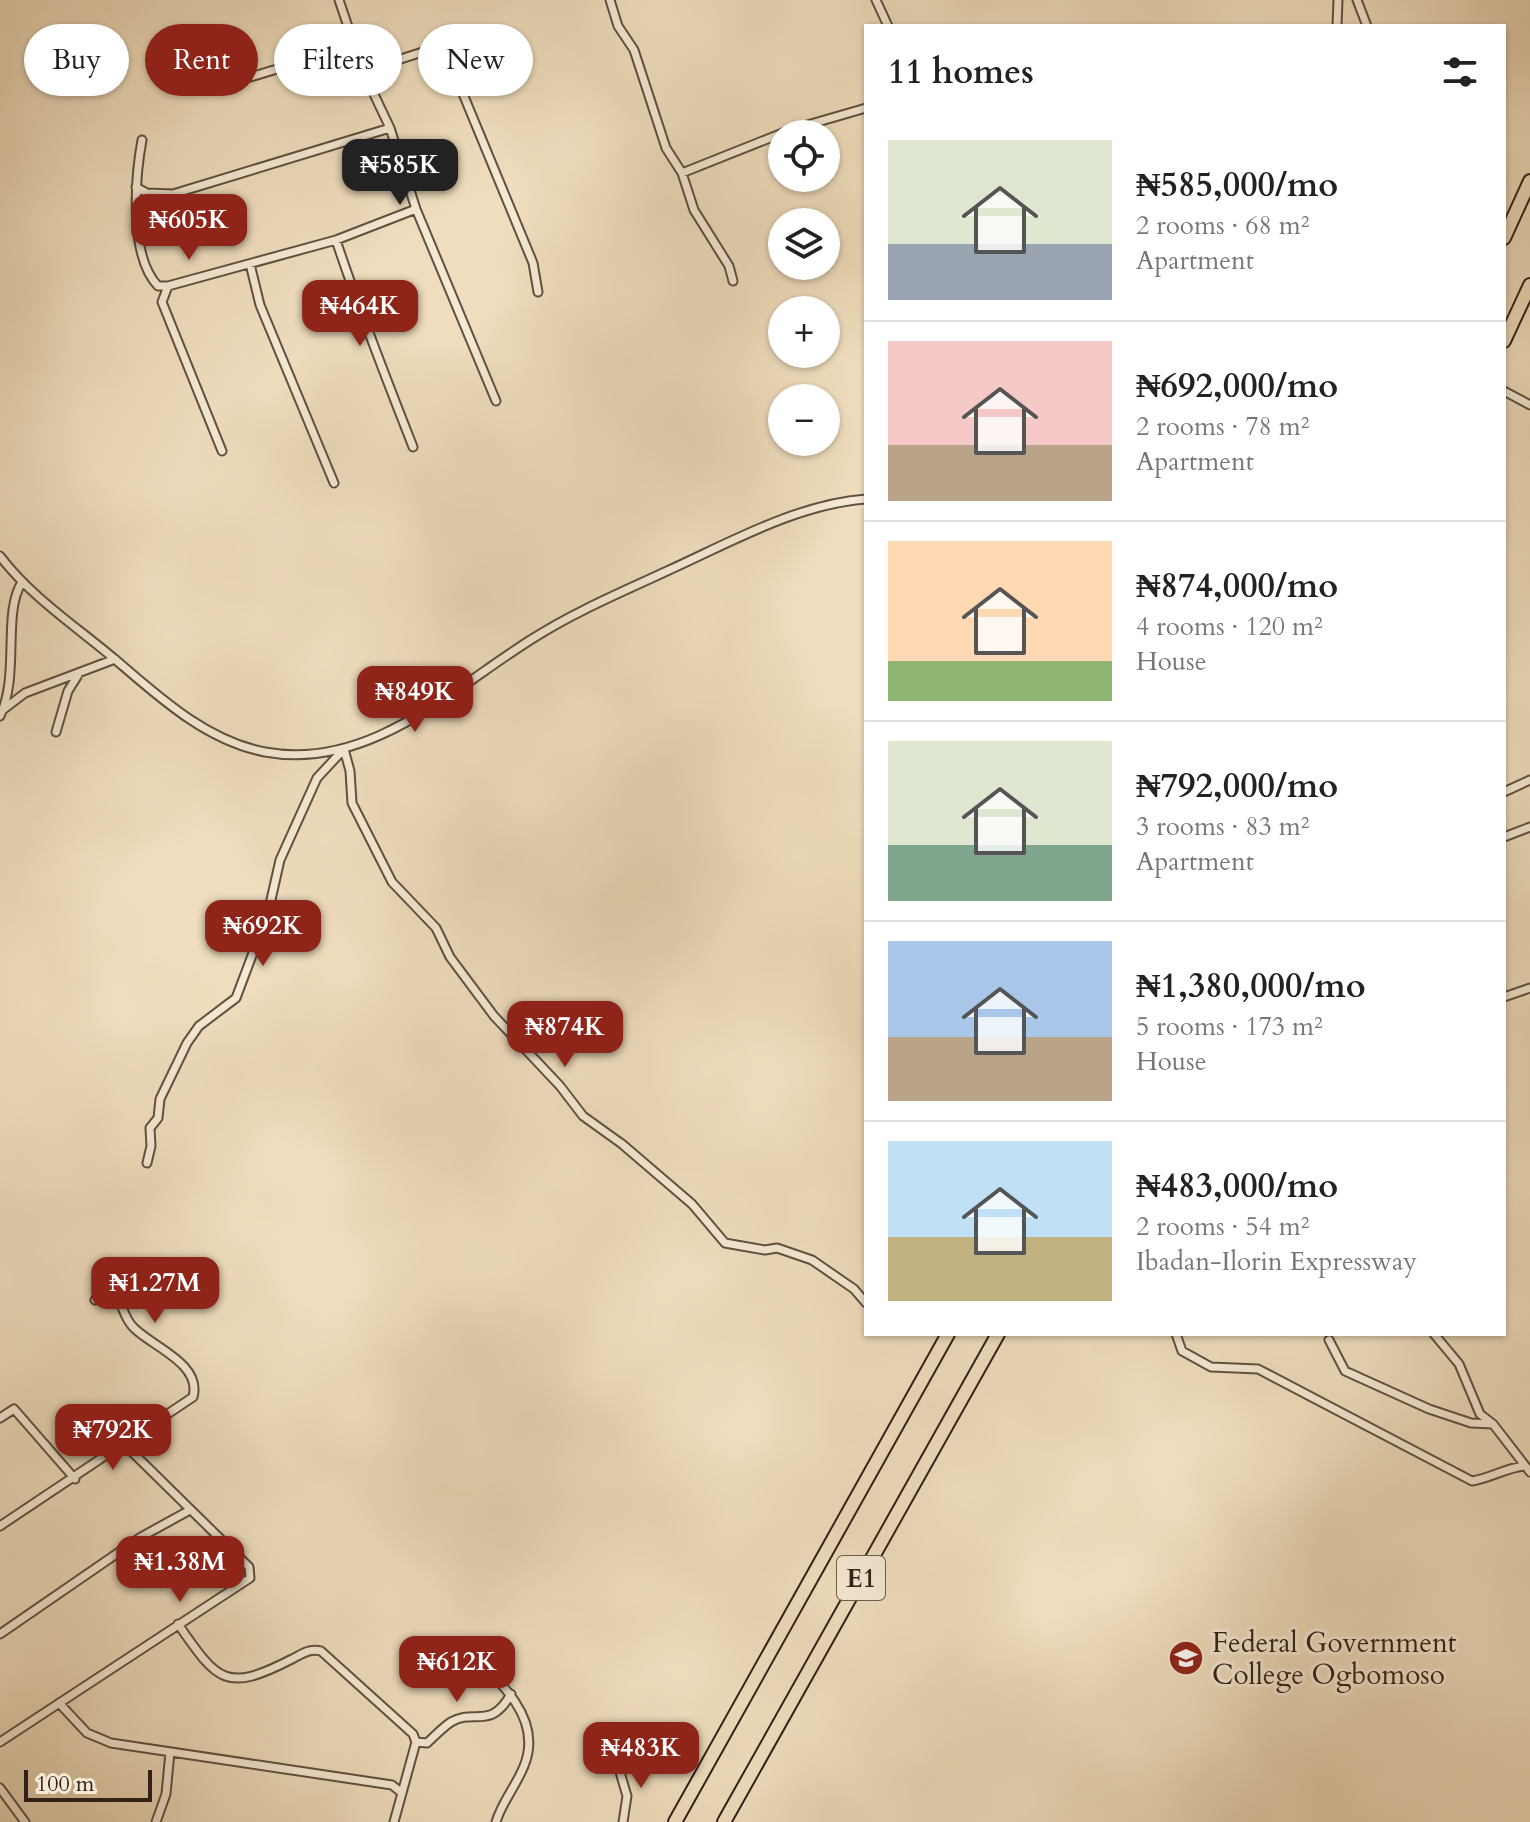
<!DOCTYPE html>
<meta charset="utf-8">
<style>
body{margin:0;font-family:Cardo,serif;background:#f2f2f2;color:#222;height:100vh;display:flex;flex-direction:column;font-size:30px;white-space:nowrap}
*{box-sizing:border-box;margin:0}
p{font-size:26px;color:#767676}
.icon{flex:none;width:44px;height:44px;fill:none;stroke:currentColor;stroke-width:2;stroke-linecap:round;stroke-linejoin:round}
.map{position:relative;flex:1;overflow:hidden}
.drawer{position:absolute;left:864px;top:24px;width:642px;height:1312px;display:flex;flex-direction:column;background:#fff;border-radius:0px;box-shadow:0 2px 6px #0004}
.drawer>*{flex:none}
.hud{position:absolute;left:24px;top:24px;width:720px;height:72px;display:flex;gap:16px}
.controls{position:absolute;left:768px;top:120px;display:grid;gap:16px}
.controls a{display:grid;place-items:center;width:72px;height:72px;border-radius:50%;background:#fff;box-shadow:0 2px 6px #0004;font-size:40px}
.scale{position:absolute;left:24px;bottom:20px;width:128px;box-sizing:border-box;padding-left:8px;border:4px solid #302217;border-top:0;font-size:22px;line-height:28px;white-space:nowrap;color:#302217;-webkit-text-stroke:6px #f5e9d4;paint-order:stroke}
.price{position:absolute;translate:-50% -68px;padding:0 18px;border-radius:16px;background:#8f2418;color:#fff;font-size:26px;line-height:52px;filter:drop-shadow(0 2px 4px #0008)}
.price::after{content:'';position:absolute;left:50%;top:48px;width:24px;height:18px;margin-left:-12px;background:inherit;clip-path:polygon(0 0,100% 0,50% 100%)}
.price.selected{background:#222;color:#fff}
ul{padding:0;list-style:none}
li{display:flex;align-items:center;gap:24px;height:200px;padding:0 24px}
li+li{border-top:2px solid #e0e0e0}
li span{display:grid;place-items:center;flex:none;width:224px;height:160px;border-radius:0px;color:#555}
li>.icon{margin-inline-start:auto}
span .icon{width:96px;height:96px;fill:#fffc;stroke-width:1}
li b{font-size:34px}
h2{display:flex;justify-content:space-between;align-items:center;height:96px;padding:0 24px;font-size:34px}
.tag{padding:0 28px;border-radius:36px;background:#fff;box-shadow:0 2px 6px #0004;font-size:28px;line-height:72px}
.tag.selected{background:#8f2418;color:#fff}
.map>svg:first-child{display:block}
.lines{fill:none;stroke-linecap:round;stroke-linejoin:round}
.street-casing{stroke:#605140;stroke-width:11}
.highway-casing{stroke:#302217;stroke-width:16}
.street{stroke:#f5e9d4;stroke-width:7}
.highway{stroke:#efddbd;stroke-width:12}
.labels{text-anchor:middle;stroke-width:6;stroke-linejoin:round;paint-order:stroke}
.shield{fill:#f5e9d4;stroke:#6b5e50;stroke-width:2}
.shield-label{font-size:26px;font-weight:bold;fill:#302217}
.poi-label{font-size:28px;fill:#302217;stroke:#f5e9d4;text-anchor:start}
</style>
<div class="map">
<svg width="1530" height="1822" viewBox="0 0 1530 1822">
<rect width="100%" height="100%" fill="#efddbd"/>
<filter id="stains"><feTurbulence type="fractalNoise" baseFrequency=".0025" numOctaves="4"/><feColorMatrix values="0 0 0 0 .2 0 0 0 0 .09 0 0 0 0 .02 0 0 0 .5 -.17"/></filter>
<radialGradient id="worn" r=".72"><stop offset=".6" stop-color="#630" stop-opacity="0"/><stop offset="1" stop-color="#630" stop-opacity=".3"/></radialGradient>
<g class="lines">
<g class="street-casing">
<path id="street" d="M 339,0 L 363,71 L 390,128 L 416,209 L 496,401
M 610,0 L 618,26 L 634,50 L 666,148 L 682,173 L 694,210 L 729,266 L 733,281
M 876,0 L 888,26
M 1357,0 L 1367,26
M 1337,26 L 1338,0
M 363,71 L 432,49 L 449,60 L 533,263 L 538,292
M 217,87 L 297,63 L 319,40 L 355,40
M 142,140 C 135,178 129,256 158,286 L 168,286
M 682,173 L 790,130 L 866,108
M 136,187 L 147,193 L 173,194 L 390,128
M 336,240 C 359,310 386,378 413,447
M 250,264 L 260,305 L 334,483
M 1504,391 L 1530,405
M 222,451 L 162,302 L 168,286 L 336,240 L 416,209
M 0,556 C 32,598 77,627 117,661 C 160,698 207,741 265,752 C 369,771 452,689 532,639 C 574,612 622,592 667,571 C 729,543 797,504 866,499
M 4,709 L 25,693 L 115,659
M 0,716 C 20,675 2,613 22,582
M 56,732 L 68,691 L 78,675
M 344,749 L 350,771 L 352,803 L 392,882 L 436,928 L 450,957 L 494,1016 L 560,1086 L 583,1116 L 622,1144 L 692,1204 L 725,1243 L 765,1250 L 777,1248 L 812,1260 L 854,1289 L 866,1303
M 1504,792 L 1530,780
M 1504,837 L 1530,827
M 1504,997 L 1530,988
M 147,1163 L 151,1146 L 150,1128 L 158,1118 L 160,1099 L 187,1043 L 199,1026 L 236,998 L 268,913 L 280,860 L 317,778 L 344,749
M 1176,1334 L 1182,1351 L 1211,1367 L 1258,1369 L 1472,1481 C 1491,1478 1505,1468 1525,1466
M 1434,1334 L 1459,1364 L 1480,1414 L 1493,1424 L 1530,1472
M 1329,1340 L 1345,1371 L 1429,1409 L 1471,1423 L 1493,1424
M 0,1418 L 14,1409 L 75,1479
M 0,1526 L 193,1397 C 202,1364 153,1347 134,1328 C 126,1321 123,1309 119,1300 L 106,1296 L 95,1300
M 178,1624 C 218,1682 226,1693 292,1659 C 302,1654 310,1648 321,1651 L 413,1734 L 416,1742 L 402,1793
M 0,1634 L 141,1537 L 190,1510
M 466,1651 C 498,1679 544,1718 524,1766 C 516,1786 502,1802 496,1822
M 59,1703 L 87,1733 L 111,1743 L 392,1785 L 402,1793 L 394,1822
M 0,1742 L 250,1578 L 249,1567 L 125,1445
M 416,1742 L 427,1743 C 435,1736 443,1727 451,1722 C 474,1708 490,1731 511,1694
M 617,1762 L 627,1796 L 623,1822
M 0,1788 L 25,1822
M 156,1822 L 166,1794 L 170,1752"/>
</g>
<g class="highway-casing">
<path id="highway" d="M 1504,238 L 1530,181
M 1504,341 L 1530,285
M 675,1822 L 948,1334
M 724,1822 L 998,1334"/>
</g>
<use href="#street" class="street"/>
<use href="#highway" class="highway"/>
</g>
<defs>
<g id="university-disc" transform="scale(1.8)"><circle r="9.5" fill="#8f2418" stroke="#f5e9d4"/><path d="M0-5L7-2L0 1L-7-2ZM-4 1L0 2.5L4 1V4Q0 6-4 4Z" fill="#fff"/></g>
</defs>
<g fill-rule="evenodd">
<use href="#university-disc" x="1186" y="1658"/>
</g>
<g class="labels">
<rect class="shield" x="837" y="1556" width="48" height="44" rx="6"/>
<g class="shield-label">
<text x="861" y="1587">E1</text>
</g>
<g class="poi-label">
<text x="1212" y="1652">Federal Government<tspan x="1212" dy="32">College Ogbomoso</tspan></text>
</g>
</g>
<rect width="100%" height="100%" filter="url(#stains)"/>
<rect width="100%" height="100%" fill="url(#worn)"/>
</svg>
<div class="controls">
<a><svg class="icon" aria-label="locate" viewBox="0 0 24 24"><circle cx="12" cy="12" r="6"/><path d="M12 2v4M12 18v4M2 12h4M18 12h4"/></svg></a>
<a><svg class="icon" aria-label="layers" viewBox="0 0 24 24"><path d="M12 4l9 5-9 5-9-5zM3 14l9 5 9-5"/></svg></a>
<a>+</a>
<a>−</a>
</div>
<div class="scale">100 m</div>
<b class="price selected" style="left:400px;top:207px">₦585K</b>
<b class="price" style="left:189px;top:262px">₦605K</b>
<b class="price" style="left:360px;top:348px">₦464K</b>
<b class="price" style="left:415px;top:734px">₦849K</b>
<b class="price" style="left:263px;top:968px">₦692K</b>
<b class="price" style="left:565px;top:1069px">₦874K</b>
<b class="price" style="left:155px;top:1325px">₦1.27M</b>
<b class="price" style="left:113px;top:1472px">₦792K</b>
<b class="price" style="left:180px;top:1604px">₦1.38M</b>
<b class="price" style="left:457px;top:1704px">₦612K</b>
<b class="price" style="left:641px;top:1790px">₦483K</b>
<div class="hud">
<a class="tag">Buy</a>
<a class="tag selected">Rent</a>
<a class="tag">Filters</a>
<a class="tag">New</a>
</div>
<section class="drawer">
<h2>11 homes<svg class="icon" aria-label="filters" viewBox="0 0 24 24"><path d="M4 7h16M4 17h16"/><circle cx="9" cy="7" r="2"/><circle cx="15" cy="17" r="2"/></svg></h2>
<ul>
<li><span style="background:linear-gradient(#dfe7d0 65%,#9aa5b1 0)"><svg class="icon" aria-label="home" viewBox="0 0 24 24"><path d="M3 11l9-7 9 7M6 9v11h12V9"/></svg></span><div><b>₦585,000/mo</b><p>2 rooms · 68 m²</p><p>Apartment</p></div></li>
<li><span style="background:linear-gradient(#f6c9c9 65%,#b9a48a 0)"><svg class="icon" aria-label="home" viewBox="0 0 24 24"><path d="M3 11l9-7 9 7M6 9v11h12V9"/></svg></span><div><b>₦692,000/mo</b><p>2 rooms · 78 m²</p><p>Apartment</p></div></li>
<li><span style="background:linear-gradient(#ffd9b3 75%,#8fb573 0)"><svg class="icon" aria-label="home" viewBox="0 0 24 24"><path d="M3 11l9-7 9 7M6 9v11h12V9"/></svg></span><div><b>₦874,000/mo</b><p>4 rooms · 120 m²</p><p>House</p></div></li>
<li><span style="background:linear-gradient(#dfe7d0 65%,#7fa58c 0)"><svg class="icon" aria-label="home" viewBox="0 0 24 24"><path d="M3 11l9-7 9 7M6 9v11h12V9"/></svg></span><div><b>₦792,000/mo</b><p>3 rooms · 83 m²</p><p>Apartment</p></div></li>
<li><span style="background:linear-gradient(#a9c7e8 60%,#b9a48a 0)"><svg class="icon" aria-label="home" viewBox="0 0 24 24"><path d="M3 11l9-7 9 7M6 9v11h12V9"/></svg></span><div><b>₦1,380,000/mo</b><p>5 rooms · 173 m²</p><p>House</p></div></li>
<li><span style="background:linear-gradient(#bfe0f5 60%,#c2b280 0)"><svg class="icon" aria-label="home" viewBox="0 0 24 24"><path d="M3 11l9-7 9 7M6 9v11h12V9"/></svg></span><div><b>₦483,000/mo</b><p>2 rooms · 54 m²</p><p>Ibadan-Ilorin Expressway</p></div></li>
</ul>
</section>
</div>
